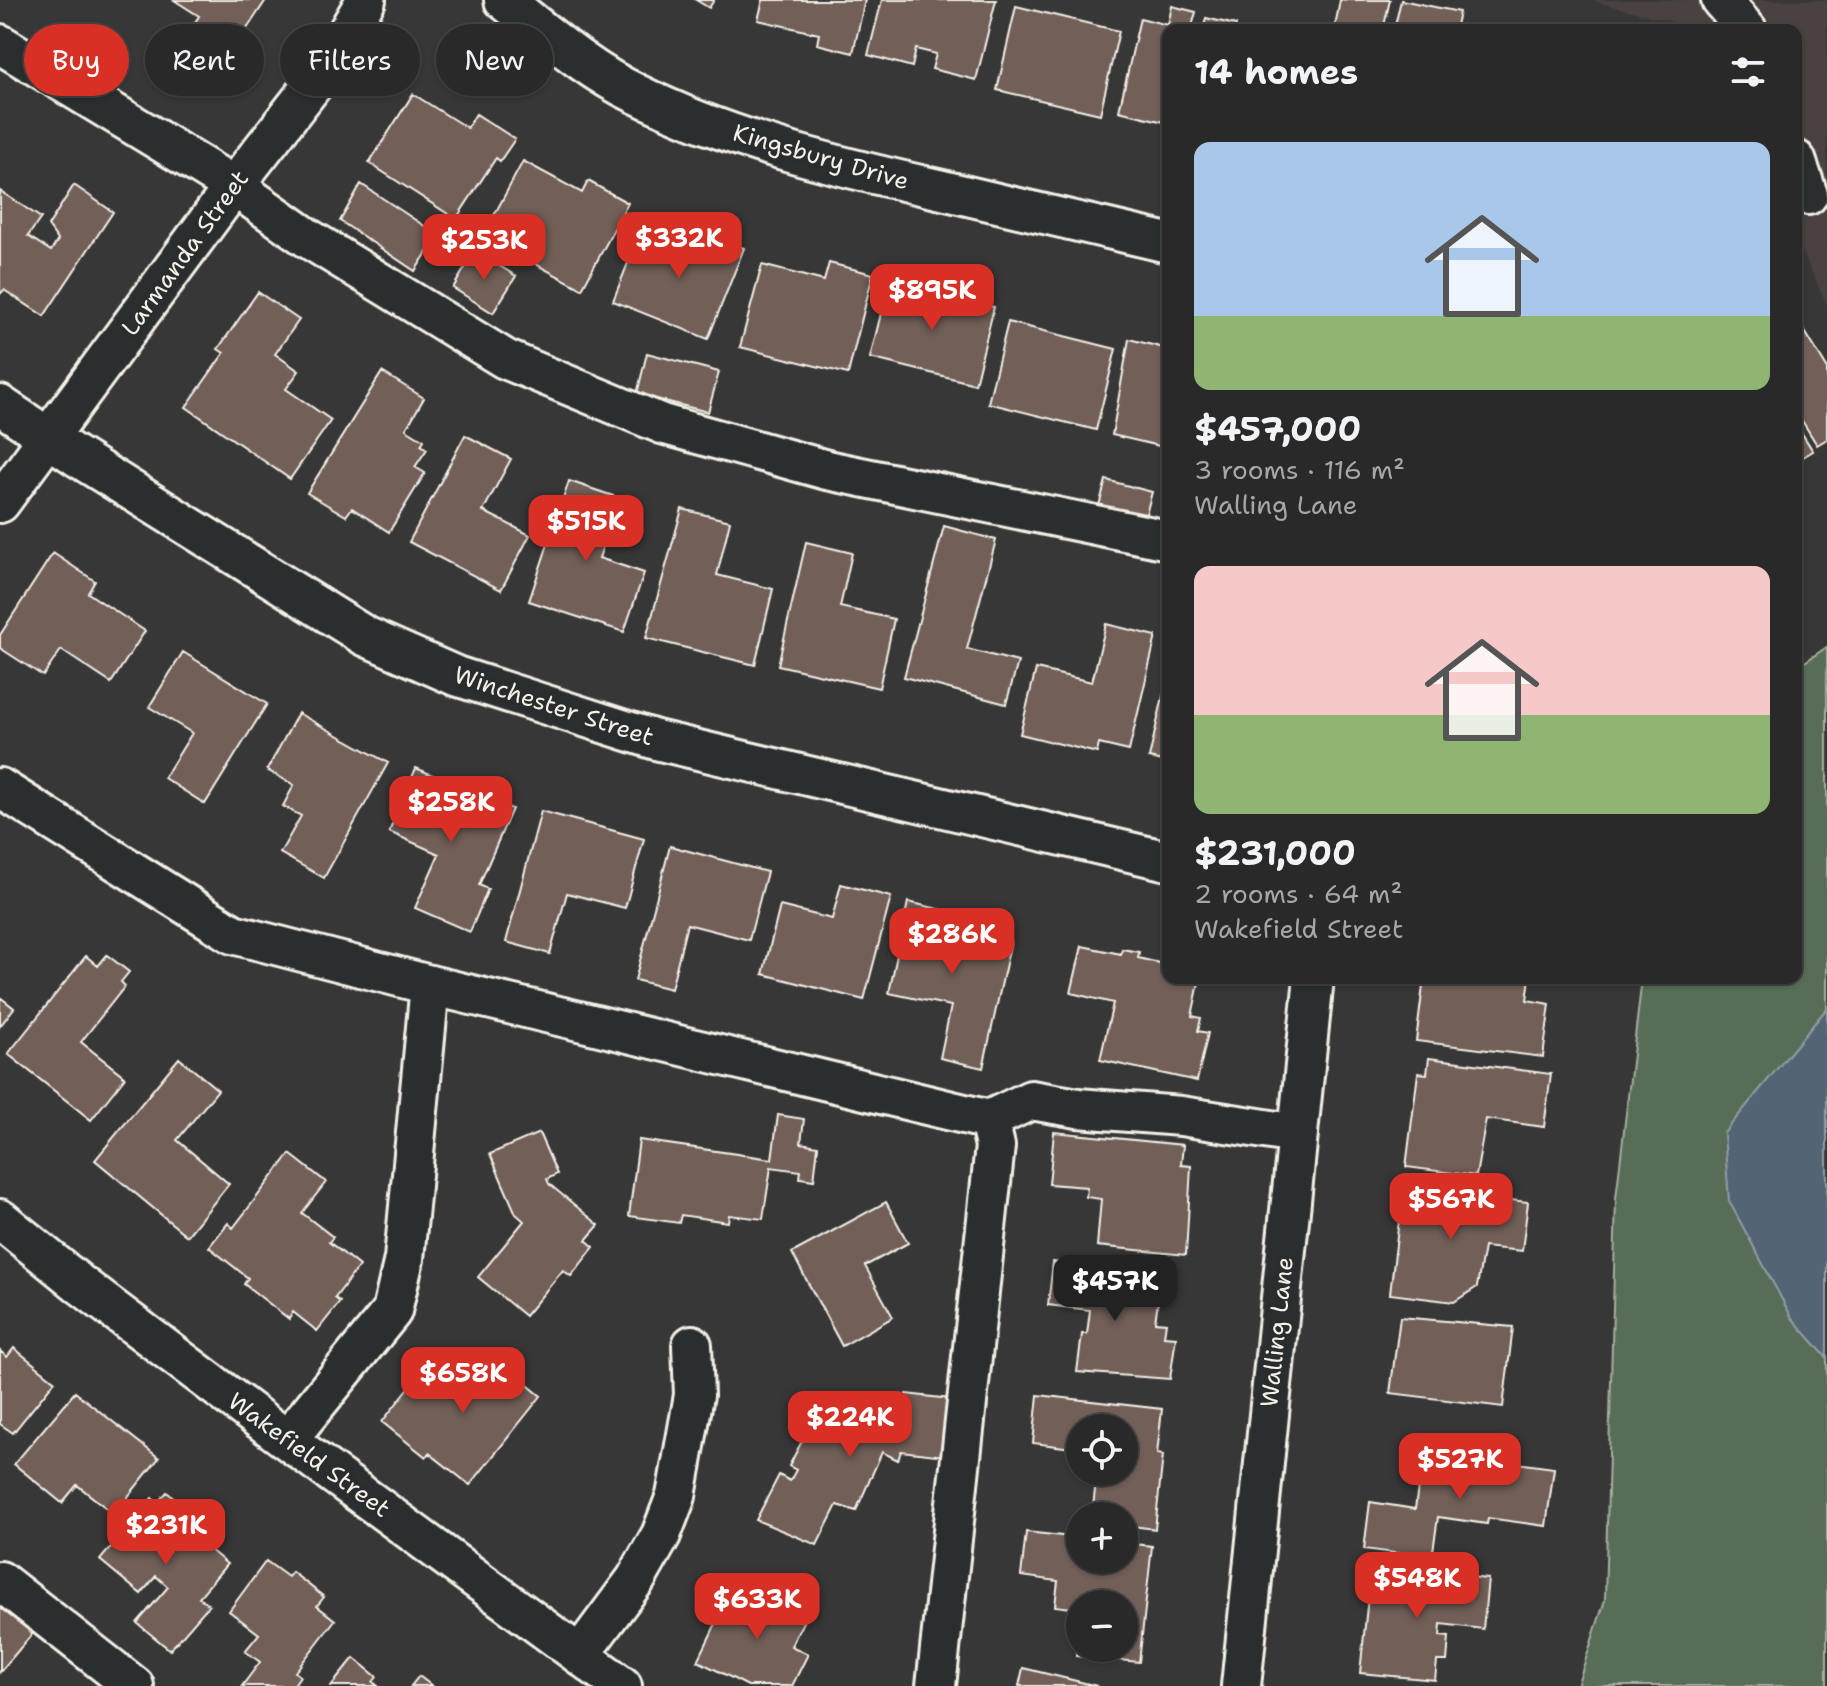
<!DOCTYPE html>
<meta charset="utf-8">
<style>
body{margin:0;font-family:"Shantell Sans",sans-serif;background:#363535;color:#f1f3f6;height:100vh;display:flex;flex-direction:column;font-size:30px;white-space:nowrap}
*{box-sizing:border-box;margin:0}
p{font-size:26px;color:#a5a6a8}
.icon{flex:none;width:44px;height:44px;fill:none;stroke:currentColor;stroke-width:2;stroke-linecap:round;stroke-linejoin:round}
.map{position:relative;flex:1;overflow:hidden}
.details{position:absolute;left:1162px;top:24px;width:640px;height:960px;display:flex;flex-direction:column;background:#2a2929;border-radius:16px;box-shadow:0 2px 6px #0004,0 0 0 2px #464546}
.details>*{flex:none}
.top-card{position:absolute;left:24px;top:24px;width:760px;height:72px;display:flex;gap:16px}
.controls{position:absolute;left:1066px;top:1414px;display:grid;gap:16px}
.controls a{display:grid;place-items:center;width:72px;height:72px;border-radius:50%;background:#2a2929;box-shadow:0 2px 6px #0004,0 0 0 2px #464546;font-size:40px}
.price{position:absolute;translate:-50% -68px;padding:0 18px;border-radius:16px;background:#d93025;color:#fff;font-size:26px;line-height:52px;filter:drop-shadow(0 2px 4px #0008)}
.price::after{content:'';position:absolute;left:50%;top:48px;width:24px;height:18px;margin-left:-12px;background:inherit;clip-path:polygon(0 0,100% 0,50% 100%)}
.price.on{background:#222;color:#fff}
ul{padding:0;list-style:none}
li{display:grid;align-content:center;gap:16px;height:424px;padding:0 32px}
li span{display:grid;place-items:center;height:248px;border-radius:16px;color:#555}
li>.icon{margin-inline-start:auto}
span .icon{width:144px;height:144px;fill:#fffc;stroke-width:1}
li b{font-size:34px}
h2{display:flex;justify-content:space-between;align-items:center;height:96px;padding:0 32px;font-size:34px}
.tag{padding:0 28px;border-radius:36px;background:#2a2929;box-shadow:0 2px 6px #0004,0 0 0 2px #464546;font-size:28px;line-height:72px}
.tag.on{background:#d93025;color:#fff}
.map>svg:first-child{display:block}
.built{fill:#494341}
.green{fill:#596d58;stroke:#a6afa0;stroke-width:2}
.water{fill:#536575;stroke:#939da3;stroke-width:2}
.building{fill:#715f59;stroke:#f4f1e8;stroke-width:2}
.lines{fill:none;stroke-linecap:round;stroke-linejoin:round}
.minor-casing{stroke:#f4f1e8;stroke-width:44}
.minor{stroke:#2a2d2e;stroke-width:38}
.labels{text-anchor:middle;stroke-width:8;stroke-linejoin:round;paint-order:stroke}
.street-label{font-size:24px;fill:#f4f1e8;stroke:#2a2d2e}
</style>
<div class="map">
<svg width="1827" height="1686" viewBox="0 0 1827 1686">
<rect width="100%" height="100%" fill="#383737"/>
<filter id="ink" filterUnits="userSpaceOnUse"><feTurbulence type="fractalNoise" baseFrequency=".0125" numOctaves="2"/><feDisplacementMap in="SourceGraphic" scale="16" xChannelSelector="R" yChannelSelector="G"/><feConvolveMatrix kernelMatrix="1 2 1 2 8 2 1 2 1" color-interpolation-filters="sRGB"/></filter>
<g filter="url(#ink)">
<path class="built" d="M 1590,0 L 1827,0 L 1827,305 L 1796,237 L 1796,30 L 1703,30 Z"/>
<path class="green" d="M 1827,647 L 1827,1686 L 1577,1686 L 1605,1600 L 1616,1198 L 1642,978 L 1796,978 L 1796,668 Z"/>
<path class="water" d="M 1827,1008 L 1827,1358 L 1792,1318 L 1729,1201 L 1724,1133 Z"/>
<path class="building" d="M 174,0 L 266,0 L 204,94 L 165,69 L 199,16 Z
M 696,0 L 714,0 L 709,8 Z
M 763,0 L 865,0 L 853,53 L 817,44 L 819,34 L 758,20 Z
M 882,0 L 996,0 L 976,80 L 932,69 L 936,54 L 916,49 L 912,67 L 868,55 Z
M 1340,0 L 1390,0 L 1383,30 L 1348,30 L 1335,27 Z
M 1401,0 L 1459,12 L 1455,30 L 1394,30 Z
M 1016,6 L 1119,31 L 1100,114 L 997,90 Z
M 1172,6 L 1196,12 L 1191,30 L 1168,30 L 1168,123 L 1119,111 L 1140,18 L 1168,25 Z
M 1206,18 L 1236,25 L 1235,30 L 1203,30 Z
M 413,94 L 467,128 L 476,114 L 515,139 L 500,161 L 496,158 L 456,219 L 369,163 Z
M 523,161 L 582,193 L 588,181 L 628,203 L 582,289 L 483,236 Z
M 361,184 L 438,235 L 415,271 L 340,221 Z
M 74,185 L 113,212 L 44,316 L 4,290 L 0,294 L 0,191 L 41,218 L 28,236 L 51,251 L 58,240 L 48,226 Z
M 643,225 L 699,248 L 705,233 L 744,248 L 708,339 L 613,301 Z
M 475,251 L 516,276 L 493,313 L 453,288 Z
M 829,263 L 873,274 L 848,374 L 740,347 L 762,265 L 824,281 Z
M 889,281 L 994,307 L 975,384 L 870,358 Z
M 258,292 L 299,320 L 275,354 L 299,371 L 286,389 L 331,420 L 290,479 L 186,407 L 224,353 L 218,349 Z
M 1008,322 L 1116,349 L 1096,430 L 988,403 Z
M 1801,325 L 1827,368 L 1827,439 L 1817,445 L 1801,419 L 1796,422 L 1796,329 Z
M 1129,339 L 1168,349 L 1168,448 L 1112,435 Z
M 647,353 L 719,372 L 708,412 L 637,394 Z
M 382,372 L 424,398 L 406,429 L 424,440 L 421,445 L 427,449 L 415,467 L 425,473 L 389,532 L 352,508 L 346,516 L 307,493 Z
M 1796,424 L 1813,451 L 1796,461 Z
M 465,435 L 511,459 L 483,511 L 530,535 L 501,590 L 409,542 Z
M 1106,480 L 1152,492 L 1143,525 L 1097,513 Z
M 569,481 L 619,498 L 599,558 L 644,573 L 624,632 L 529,601 Z
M 682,509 L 730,521 L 717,575 L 773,589 L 755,665 L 646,638 Z
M 944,526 L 996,540 L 967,649 L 1018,662 L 1006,704 L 904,677 Z
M 806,542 L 852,553 L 840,607 L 894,619 L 879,688 L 778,665 Z
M 53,553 L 95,581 L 88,593 L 145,631 L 111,683 L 61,650 L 43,676 L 0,648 L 0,635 Z
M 1106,624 L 1156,636 L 1129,751 L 1099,744 L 1097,753 L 1020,734 L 1036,669 L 1092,682 Z
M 183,652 L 267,704 L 205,804 L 164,778 L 192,733 L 149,707 Z
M 1167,679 L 1168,680 L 1168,762 L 1149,758 Z
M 298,713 L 388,763 L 324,878 L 280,853 L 301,816 L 283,806 L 294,785 L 267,770 Z
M 416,768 L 512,809 L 479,885 L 488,889 L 470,932 L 415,908 L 439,854 L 389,832 Z
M 541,811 L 644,839 L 625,908 L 567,893 L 550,954 L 506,942 Z
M 670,846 L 767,872 L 749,940 L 687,924 L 671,989 L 635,980 Z
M 841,884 L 891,897 L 864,1000 L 763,974 L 780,906 L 832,919 Z
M 908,902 L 965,915 L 964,921 L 978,924 L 977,933 L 1011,941 L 983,1068 L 940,1058 L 951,1006 L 889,993 Z
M 1082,946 L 1121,954 L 1122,949 L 1139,952 L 1138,958 L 1168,965 L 1168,978 L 1200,978 L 1192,1016 L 1201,1018 L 1198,1031 L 1208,1033 L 1197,1081 L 1100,1060 L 1113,1003 L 1071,993 Z
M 107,955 L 129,972 L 121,982 L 125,986 L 81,1042 L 125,1077 L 91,1120 L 8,1054 L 86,956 L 98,966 Z
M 1424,978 L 1530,978 L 1527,1000 L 1550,1004 L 1543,1057 L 1416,1041 Z
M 0,997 L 14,1008 L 0,1026 Z
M 179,1058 L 218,1090 L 177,1140 L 229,1184 L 187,1236 L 95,1160 Z
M 1429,1058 L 1551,1074 L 1544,1127 L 1486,1119 L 1476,1176 L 1406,1167 L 1418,1073 L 1427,1074 Z
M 778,1115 L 804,1119 L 801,1143 L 818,1146 L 814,1180 L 800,1178 L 801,1171 L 771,1167 L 763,1219 L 729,1215 L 728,1222 L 681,1215 L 679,1223 L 629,1216 L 639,1140 L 772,1159 Z
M 1054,1132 L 1183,1145 L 1181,1165 L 1191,1166 L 1186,1255 L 1097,1246 L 1101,1199 L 1086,1197 L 1087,1187 L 1049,1184 Z
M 539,1133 L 557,1174 L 547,1179 L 549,1184 L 599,1225 L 586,1240 L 594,1247 L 571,1276 L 563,1270 L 525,1316 L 478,1277 L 524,1221 L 516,1214 L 490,1154 Z
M 290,1154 L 326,1182 L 302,1213 L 333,1237 L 329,1242 L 359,1266 L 335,1298 L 340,1302 L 317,1331 L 293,1312 L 289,1319 L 244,1284 L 248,1278 L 209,1247 L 228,1223 L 233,1228 Z
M 1403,1187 L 1528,1202 L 1522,1251 L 1484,1247 L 1477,1287 L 1454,1302 L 1390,1294 Z
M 886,1202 L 908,1243 L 865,1266 L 893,1317 L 842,1346 L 792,1253 Z
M 1053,1262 L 1103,1268 L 1102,1279 L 1160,1287 L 1155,1322 L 1166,1323 L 1164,1336 L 1176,1337 L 1170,1379 L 1077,1372 L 1082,1334 L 1087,1334 L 1090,1310 L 1048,1305 Z
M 1400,1317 L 1513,1327 L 1503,1407 L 1390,1393 Z
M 14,1348 L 55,1381 L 13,1433 L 0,1424 L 0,1351 L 7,1357 Z
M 486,1351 L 541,1396 L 470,1485 L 429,1453 L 426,1457 L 382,1422 L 411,1385 L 419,1390 L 439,1365 L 461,1382 Z
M 75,1392 L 159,1458 L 114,1514 L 77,1485 L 62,1503 L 14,1464 Z
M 906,1394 L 950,1399 L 945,1456 L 901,1451 L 898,1460 L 882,1452 L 856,1511 L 837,1505 L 817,1545 L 756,1520 L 779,1475 L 790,1481 L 796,1470 L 789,1466 L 819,1408 L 831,1413 L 840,1395 L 900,1415 Z
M 1038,1395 L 1162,1409 L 1157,1454 L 1163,1455 L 1155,1529 L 1124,1525 L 1124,1516 L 1092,1516 L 1097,1472 L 1124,1472 L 1124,1428 L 1080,1428 L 1080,1449 L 1033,1443 Z
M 1423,1450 L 1554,1468 L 1546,1526 L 1488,1518 L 1487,1524 L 1438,1517 L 1432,1558 L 1364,1549 L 1370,1502 L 1415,1509 Z
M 167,1492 L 196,1518 L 187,1530 L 227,1564 L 199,1597 L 209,1605 L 170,1650 L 137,1623 L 168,1587 L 156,1576 L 141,1594 L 100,1560 L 152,1498 L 157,1503 Z
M 1026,1532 L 1080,1538 L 1080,1560 L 1124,1560 L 1124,1543 L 1152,1546 L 1139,1662 L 1076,1656 L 1080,1620 L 1080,1648 L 1124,1648 L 1124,1604 L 1080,1604 L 1080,1609 L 1055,1606 L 1058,1581 L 1021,1576 Z
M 266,1561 L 288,1577 L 292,1572 L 324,1597 L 317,1606 L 335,1620 L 295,1672 L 300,1676 L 293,1686 L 242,1686 L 260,1662 L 245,1651 L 259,1634 L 229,1611 Z
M 1371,1568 L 1488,1579 L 1483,1629 L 1441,1624 L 1440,1636 L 1449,1637 L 1447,1661 L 1437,1661 L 1435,1680 L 1360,1673 Z
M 744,1583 L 807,1614 L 791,1646 L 808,1654 L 792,1686 L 748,1686 L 698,1661 L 719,1617 L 725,1620 Z
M 0,1605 L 33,1633 L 0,1672 Z
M 354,1658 L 377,1677 L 373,1682 L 378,1686 L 331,1686 Z
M 1023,1668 L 1097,1686 L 1019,1686 Z
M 419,1676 L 432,1686 L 411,1686 Z"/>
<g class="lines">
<g class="minor-casing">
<path id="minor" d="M 504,0 C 546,33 588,71 637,94 C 732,141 836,166 938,189 C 1014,207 1091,225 1168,243
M 1721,0 L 1747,30
M 0,44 L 234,186 L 306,237 L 505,359 L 662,424 L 827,470 L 1168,540
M 1796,160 L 1808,195
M 0,405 L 76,456 L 365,636 L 456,676 L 656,740 L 1168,861
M 0,503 L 234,186 L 329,64 L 366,0
M 0,788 L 233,934 L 430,985 L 989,1120 L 995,1146 L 936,1686
M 989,1120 L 1031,1100 L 1078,1108 L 1181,1116 L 1297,1134
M 0,1219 L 81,1285 L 287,1440 L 622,1686
M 287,1440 L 392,1311 L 404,1259 L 430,985
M 0,1581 L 134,1686
M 581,1653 L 636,1579 L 661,1535 L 676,1496 L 694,1395 L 692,1345
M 1241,1686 L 1314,978"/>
</g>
<use href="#minor" class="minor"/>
</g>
</g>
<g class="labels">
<g class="street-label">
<text transform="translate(821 157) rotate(16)" y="8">Kingsbury Drive</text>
<text transform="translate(185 253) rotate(-54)" y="8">Larmanda Street</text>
<text transform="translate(554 706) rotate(18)" y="8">Winchester Street</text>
<text transform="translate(1277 1332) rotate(-84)" y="8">Walling Lane</text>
<text transform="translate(309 1455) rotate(36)" y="8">Wakefield Street</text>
</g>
</g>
</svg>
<div class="controls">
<a><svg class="icon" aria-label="locate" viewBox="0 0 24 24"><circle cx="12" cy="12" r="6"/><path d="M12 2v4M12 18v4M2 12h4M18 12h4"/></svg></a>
<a>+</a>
<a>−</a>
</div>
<b class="price" style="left:679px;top:280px">$332K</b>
<b class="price" style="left:484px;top:282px">$253K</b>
<b class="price" style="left:932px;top:332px">$895K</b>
<b class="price" style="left:586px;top:563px">$515K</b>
<b class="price" style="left:451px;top:844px">$258K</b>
<b class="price" style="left:952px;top:976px">$286K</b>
<b class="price" style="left:1451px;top:1241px">$567K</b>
<b class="price on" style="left:1115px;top:1323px">$457K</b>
<b class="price" style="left:463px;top:1415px">$658K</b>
<b class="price" style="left:850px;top:1459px">$224K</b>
<b class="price" style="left:1460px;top:1501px">$527K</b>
<b class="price" style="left:166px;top:1567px">$231K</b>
<b class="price" style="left:1417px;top:1620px">$548K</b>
<b class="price" style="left:757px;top:1641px">$633K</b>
<div class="top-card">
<a class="tag on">Buy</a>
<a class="tag">Rent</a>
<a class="tag">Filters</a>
<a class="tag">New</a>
</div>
<section class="details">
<h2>14 homes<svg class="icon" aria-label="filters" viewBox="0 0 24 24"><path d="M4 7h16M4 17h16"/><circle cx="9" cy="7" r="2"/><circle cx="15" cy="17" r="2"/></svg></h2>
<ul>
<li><span style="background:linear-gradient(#a9c7e8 70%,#8fb573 0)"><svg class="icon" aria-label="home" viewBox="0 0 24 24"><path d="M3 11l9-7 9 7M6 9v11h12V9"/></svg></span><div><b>$457,000</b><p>3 rooms · 116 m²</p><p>Walling Lane</p></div></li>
<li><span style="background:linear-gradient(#f6c9c9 60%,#8fb573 0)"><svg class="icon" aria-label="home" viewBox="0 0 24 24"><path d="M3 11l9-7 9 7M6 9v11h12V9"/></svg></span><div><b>$231,000</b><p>2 rooms · 64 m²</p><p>Wakefield Street</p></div></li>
</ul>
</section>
</div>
